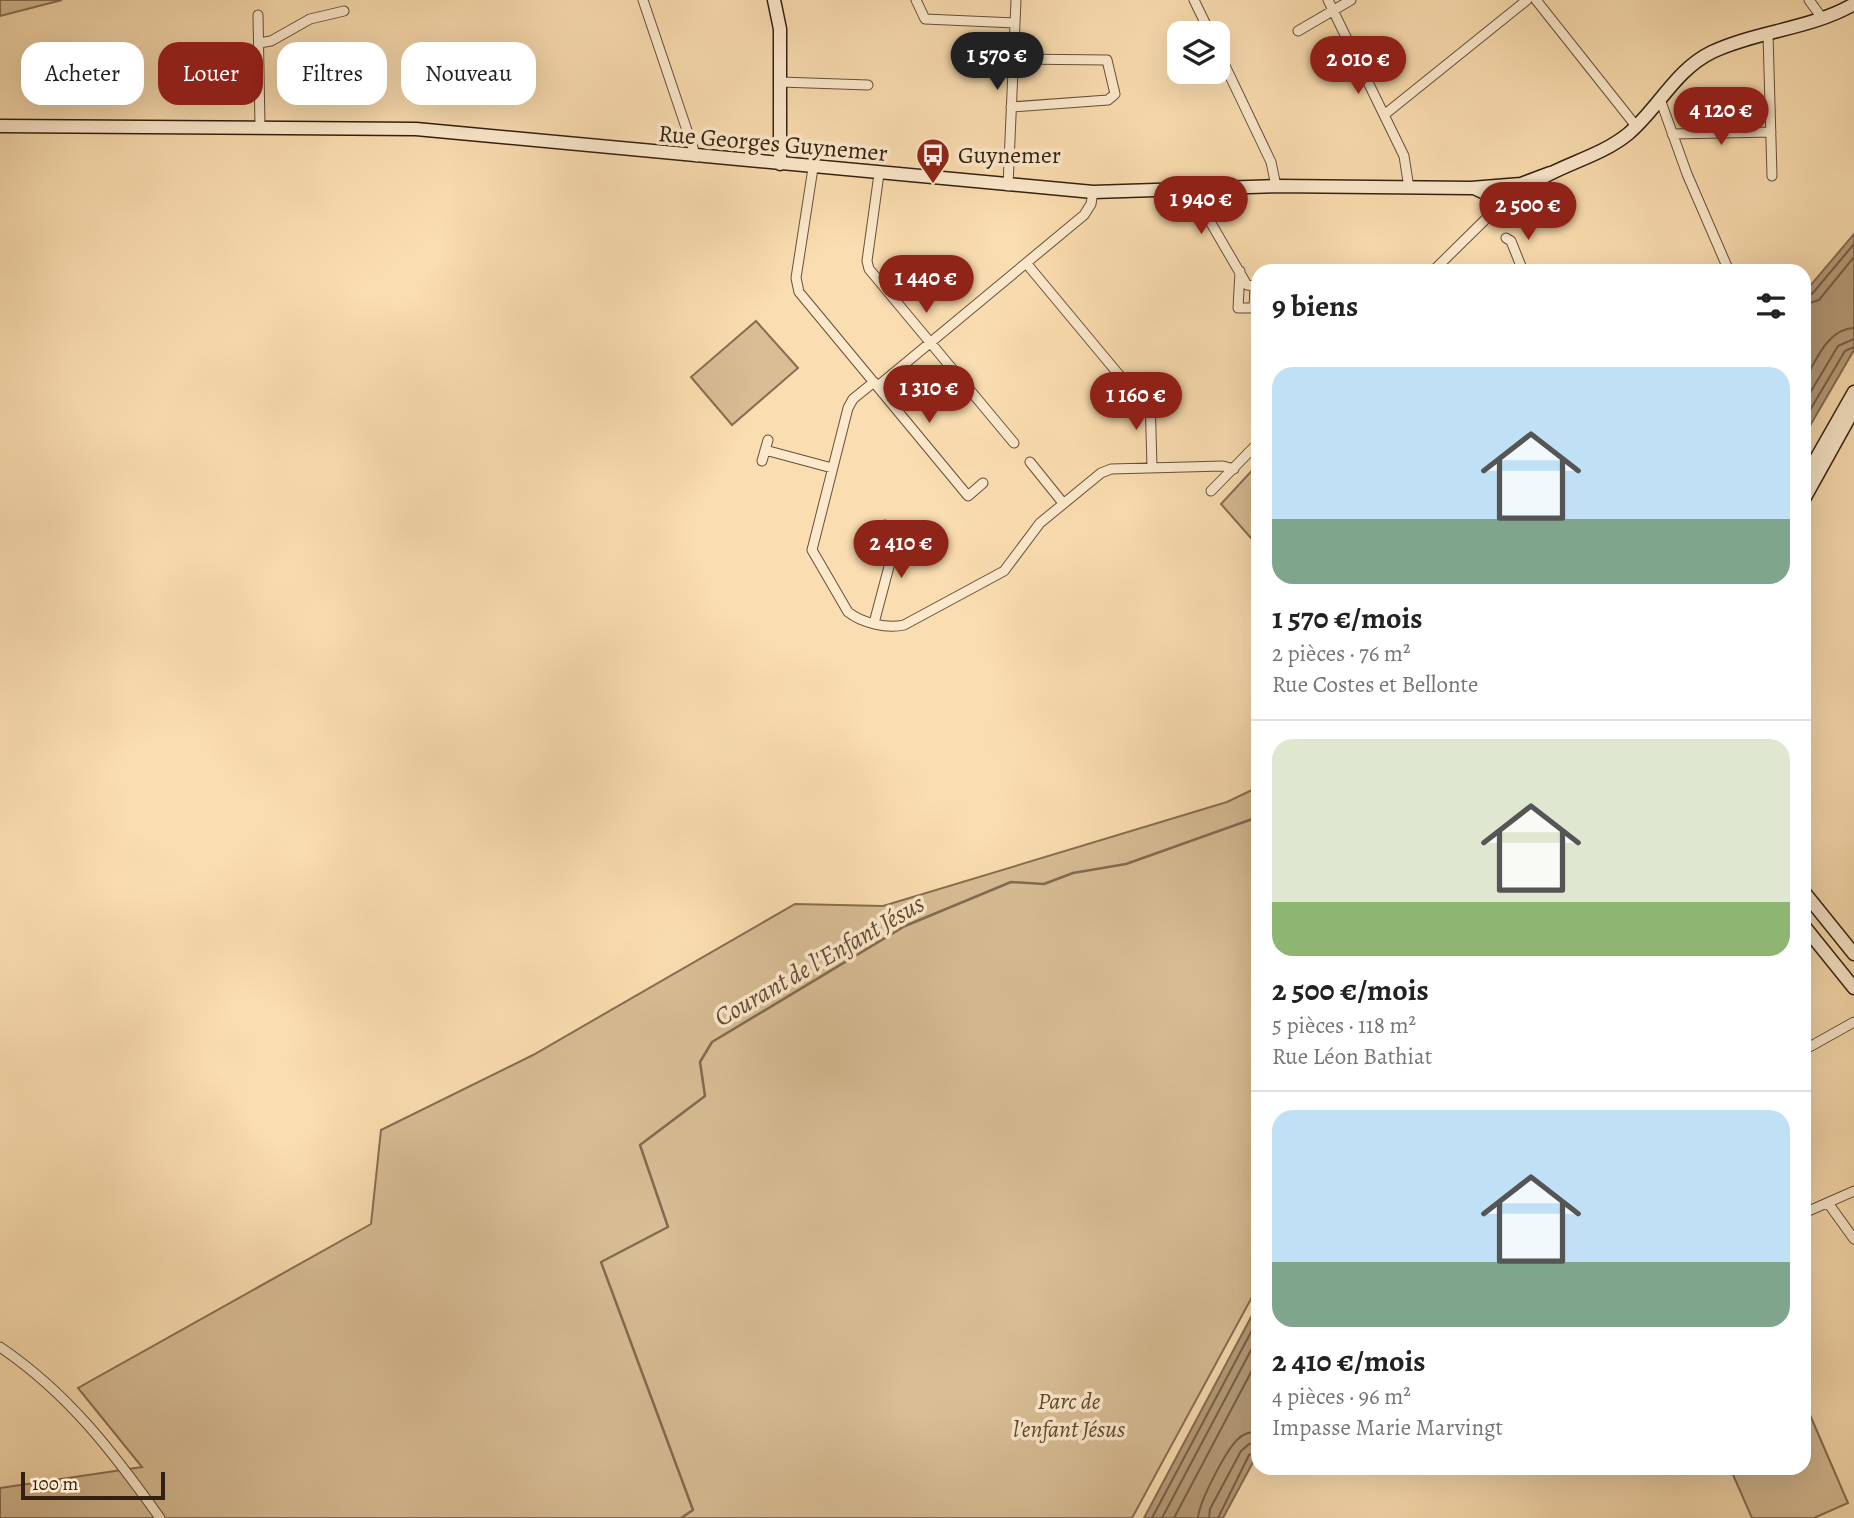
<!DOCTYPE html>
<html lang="fr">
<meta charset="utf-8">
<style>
body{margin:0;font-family:Alegreya,serif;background:#f2f2f2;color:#222;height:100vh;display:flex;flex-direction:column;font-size:26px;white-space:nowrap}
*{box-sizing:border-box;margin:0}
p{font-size:23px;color:#767676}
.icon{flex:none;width:38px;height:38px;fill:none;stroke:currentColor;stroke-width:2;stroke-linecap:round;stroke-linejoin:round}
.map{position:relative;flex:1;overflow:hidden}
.details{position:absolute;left:1251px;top:264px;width:560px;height:1211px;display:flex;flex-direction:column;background:#fff;border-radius:21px;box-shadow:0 7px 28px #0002}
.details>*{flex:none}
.hud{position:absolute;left:21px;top:42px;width:665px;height:63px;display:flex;gap:14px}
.buttons{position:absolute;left:1167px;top:21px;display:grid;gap:14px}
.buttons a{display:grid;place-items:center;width:63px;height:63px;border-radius:14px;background:#fff;box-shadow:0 7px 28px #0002;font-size:35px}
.scale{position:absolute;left:21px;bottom:18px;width:144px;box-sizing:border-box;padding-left:7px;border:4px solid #342010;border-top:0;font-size:19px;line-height:24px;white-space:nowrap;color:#342010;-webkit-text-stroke:5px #fce9cc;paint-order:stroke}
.price{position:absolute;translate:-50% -60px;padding:0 16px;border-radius:24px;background:#8f2418;color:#fff;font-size:23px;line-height:46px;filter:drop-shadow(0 2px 4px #0008)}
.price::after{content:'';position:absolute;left:50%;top:42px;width:21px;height:16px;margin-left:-10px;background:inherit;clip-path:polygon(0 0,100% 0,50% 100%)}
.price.on{background:#222;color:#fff}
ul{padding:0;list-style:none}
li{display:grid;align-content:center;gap:14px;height:371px;padding:0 21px}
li+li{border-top:2px solid #e0e0e0}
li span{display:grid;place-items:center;height:217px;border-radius:21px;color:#555}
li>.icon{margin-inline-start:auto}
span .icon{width:126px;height:126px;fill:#fffc;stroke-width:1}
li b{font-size:30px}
h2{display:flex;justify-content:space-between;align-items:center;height:84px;padding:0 21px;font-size:30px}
.pill{padding:0 24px;border-radius:21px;background:#fff;box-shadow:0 7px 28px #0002;font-size:24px;line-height:63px}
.pill.on{background:#8f2418;color:#fff}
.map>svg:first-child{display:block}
.green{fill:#d8bd95;stroke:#866e52;stroke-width:2}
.water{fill:#b79d7a;stroke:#836b50;stroke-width:2}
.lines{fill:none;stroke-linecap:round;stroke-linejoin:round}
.shore{stroke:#765e45;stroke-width:2}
.stream{stroke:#836b50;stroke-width:2.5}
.street-casing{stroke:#664f38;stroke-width:11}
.secondary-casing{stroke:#342010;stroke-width:15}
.street{stroke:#fce9cc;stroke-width:9}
.secondary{stroke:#fce9cc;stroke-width:12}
.labels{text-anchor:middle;stroke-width:7;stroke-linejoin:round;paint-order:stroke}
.street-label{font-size:24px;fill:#342010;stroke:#fce9cc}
.poi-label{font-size:24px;fill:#342010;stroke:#fce9cc;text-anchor:start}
.park-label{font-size:24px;font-style:italic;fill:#5d4731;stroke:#fce9cc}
.water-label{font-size:26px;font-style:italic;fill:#624c35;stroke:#fce9cc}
</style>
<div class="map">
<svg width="1854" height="1518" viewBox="0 0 1854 1518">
<rect width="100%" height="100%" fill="#faddb0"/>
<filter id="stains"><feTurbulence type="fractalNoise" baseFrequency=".00286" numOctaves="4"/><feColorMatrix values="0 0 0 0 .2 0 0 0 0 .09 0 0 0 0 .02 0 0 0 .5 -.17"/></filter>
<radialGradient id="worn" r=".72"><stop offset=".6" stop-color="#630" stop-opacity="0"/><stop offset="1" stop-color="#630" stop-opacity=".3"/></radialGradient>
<path class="green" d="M 0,0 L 62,0 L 0,16 Z
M 756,321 L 798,368 L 732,425 L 691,377 Z
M 1258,464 L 1258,546 L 1221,504 Z
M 1258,787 L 1258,1286 L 1132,1518 L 0,1518 L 0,1488 L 142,1467 L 78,1388 L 371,1224 L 381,1130 L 533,1055 L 795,904 L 883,906 L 1227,802 Z
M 1804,1401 L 1848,1503 L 1814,1518 L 1752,1518 L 1730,1468 L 1804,1468 Z"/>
<path class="water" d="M 1854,234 L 1854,350 L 1804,436 L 1804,293 Z
M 1258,1304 L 1258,1453 L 1223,1518 L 1144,1518 Z"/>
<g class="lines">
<path class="shore" d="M 1804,296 L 1812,294 L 1854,244
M 1804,305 L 1819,300 L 1854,257
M 1804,381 C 1816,361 1827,329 1854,328
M 1804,403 L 1838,346 L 1854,339
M 1804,420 L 1845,351 L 1854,347
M 1152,1518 L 1258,1319
M 1162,1518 L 1258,1337
M 1174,1518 L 1258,1359
M 1198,1518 C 1199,1502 1226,1450 1238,1439 C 1244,1433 1250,1432 1258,1432
M 1209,1518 L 1210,1509 L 1241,1451 L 1249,1444 L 1258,1442
M 1218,1518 L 1249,1455 L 1258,1451"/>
<path class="stream" d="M 681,1518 L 693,1510 L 601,1262 L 668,1227 L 640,1145 L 705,1096 L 700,1062 L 712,1042 L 905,926 L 1011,882 L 1044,884 L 1073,873 L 1126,864 L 1258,817"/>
<g class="street-casing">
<path id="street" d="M 643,0 L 696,157
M 916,0 L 925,19 L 1015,23
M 1194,0 L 1210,33
M 1328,0 L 1404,156 L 1409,188
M 1536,0 L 1636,126
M 1809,0 L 1822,18
M 258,15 L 260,126
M 1298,31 L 1351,0
M 1768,34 L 1772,176
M 259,43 L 271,41 L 310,19 L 344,11
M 1218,51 L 1271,162 L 1276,186
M 780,82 L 868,85
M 1660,99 L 1687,174 L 1729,271
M 1011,107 L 1108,100 L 1115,94 L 1107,60 L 1013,59
M 1384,115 L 1527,0
M 1672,134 L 1771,132
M 813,168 L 796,278 L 799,292 L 968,496 L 983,483
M 879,174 L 867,261 L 869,269 L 1014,443
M 1008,186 L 1016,0
M 1206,188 L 1208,218 L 1247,285 L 1255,286 L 1254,308 L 1238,308 L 1240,271
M 1506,238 L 1511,241 L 1523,271
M 1026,263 L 1130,388 L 1141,395 L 1162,396
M 1433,271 L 1499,206
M 874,382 L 853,399 L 848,408 L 812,550 L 848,612 C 862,623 887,629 904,625 L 1004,571 L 1040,523 L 1101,473 L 1111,469 L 1223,466 L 1234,469
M 878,386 L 1084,215 L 1091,204 L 1093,192
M 1150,396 L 1152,467
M 765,450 L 832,468
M 762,461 L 768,440
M 1030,462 L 1063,503
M 1211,491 L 1258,443
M 885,525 L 911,532
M 874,623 L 899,529
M 1804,1050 L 1854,1022
M 1828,1203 L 1854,1239
M 1804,1213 L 1854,1191
M 0,1347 C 68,1393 113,1452 160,1518"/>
</g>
<g class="secondary-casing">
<path id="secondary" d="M 774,0 L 780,29 L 780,164
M 0,126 L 416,129 L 1093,192 L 1276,186 L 1471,188 L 1521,184 L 1550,173
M 1474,188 L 1489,195 L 1501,206 L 1510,206 C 1521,197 1529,185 1542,178 C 1570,162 1602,155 1628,134 C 1658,109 1675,70 1712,52 C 1757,31 1811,29 1854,4
M 1804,480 L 1854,392
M 1804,499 L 1854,409
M 1804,892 L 1854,954
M 1804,926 L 1854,988"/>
</g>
<use href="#street" class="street"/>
<use href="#secondary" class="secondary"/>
</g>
<defs>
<g id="bus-pin" transform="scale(1.75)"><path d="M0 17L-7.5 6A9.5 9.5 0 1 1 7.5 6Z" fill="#8f2418" stroke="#fce9cc"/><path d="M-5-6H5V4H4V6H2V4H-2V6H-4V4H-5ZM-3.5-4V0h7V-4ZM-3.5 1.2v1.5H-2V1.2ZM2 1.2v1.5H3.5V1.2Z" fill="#fff"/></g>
</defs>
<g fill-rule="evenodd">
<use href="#bus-pin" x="933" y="155"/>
</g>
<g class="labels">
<g class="street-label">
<text transform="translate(773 143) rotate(5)" y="8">Rue Georges Guynemer</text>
</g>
<g class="poi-label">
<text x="958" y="163">Guynemer</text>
</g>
<g class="park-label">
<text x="1069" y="1409">Parc de<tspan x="1069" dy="28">l'enfant Jésus</tspan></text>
</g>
<g class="water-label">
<text transform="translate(819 960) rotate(-30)" y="9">Courant de l'Enfant Jésus</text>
</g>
</g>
<rect width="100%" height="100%" filter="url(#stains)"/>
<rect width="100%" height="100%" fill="url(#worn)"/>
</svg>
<div class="buttons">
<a><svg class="icon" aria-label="layers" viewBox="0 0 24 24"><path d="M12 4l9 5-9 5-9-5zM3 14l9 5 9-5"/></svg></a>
</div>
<div class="scale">100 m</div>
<b class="price on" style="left:997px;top:92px">1 570 €</b>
<b class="price" style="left:1358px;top:96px">2 010 €</b>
<b class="price" style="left:1721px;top:147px">4 120 €</b>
<b class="price" style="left:1201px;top:236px">1 940 €</b>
<b class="price" style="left:1528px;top:242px">2 500 €</b>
<b class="price" style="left:926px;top:315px">1 440 €</b>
<b class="price" style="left:929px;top:425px">1 310 €</b>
<b class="price" style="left:1136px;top:432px">1 160 €</b>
<b class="price" style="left:901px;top:580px">2 410 €</b>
<div class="hud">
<a class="pill">Acheter</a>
<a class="pill on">Louer</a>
<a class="pill">Filtres</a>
<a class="pill">Nouveau</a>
</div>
<section class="details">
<h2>9 biens<svg class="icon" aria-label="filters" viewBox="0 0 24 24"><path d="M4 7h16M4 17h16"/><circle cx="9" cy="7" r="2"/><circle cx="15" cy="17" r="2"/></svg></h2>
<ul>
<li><span style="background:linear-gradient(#bfe0f5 70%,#7fa58c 0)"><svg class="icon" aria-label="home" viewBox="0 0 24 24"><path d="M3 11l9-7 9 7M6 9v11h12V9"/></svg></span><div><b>1 570 €/mois</b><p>2 pièces · 76 m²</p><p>Rue Costes et Bellonte</p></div></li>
<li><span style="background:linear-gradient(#dfe7d0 75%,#8fb573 0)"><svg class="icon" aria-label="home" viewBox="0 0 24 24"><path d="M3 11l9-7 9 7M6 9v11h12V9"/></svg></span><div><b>2 500 €/mois</b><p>5 pièces · 118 m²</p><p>Rue Léon Bathiat</p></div></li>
<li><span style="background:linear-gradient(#bfe0f5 70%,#7fa58c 0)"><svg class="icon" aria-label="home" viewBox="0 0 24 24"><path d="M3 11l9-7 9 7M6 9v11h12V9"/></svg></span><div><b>2 410 €/mois</b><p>4 pièces · 96 m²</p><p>Impasse Marie Marvingt</p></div></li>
</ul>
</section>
</div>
